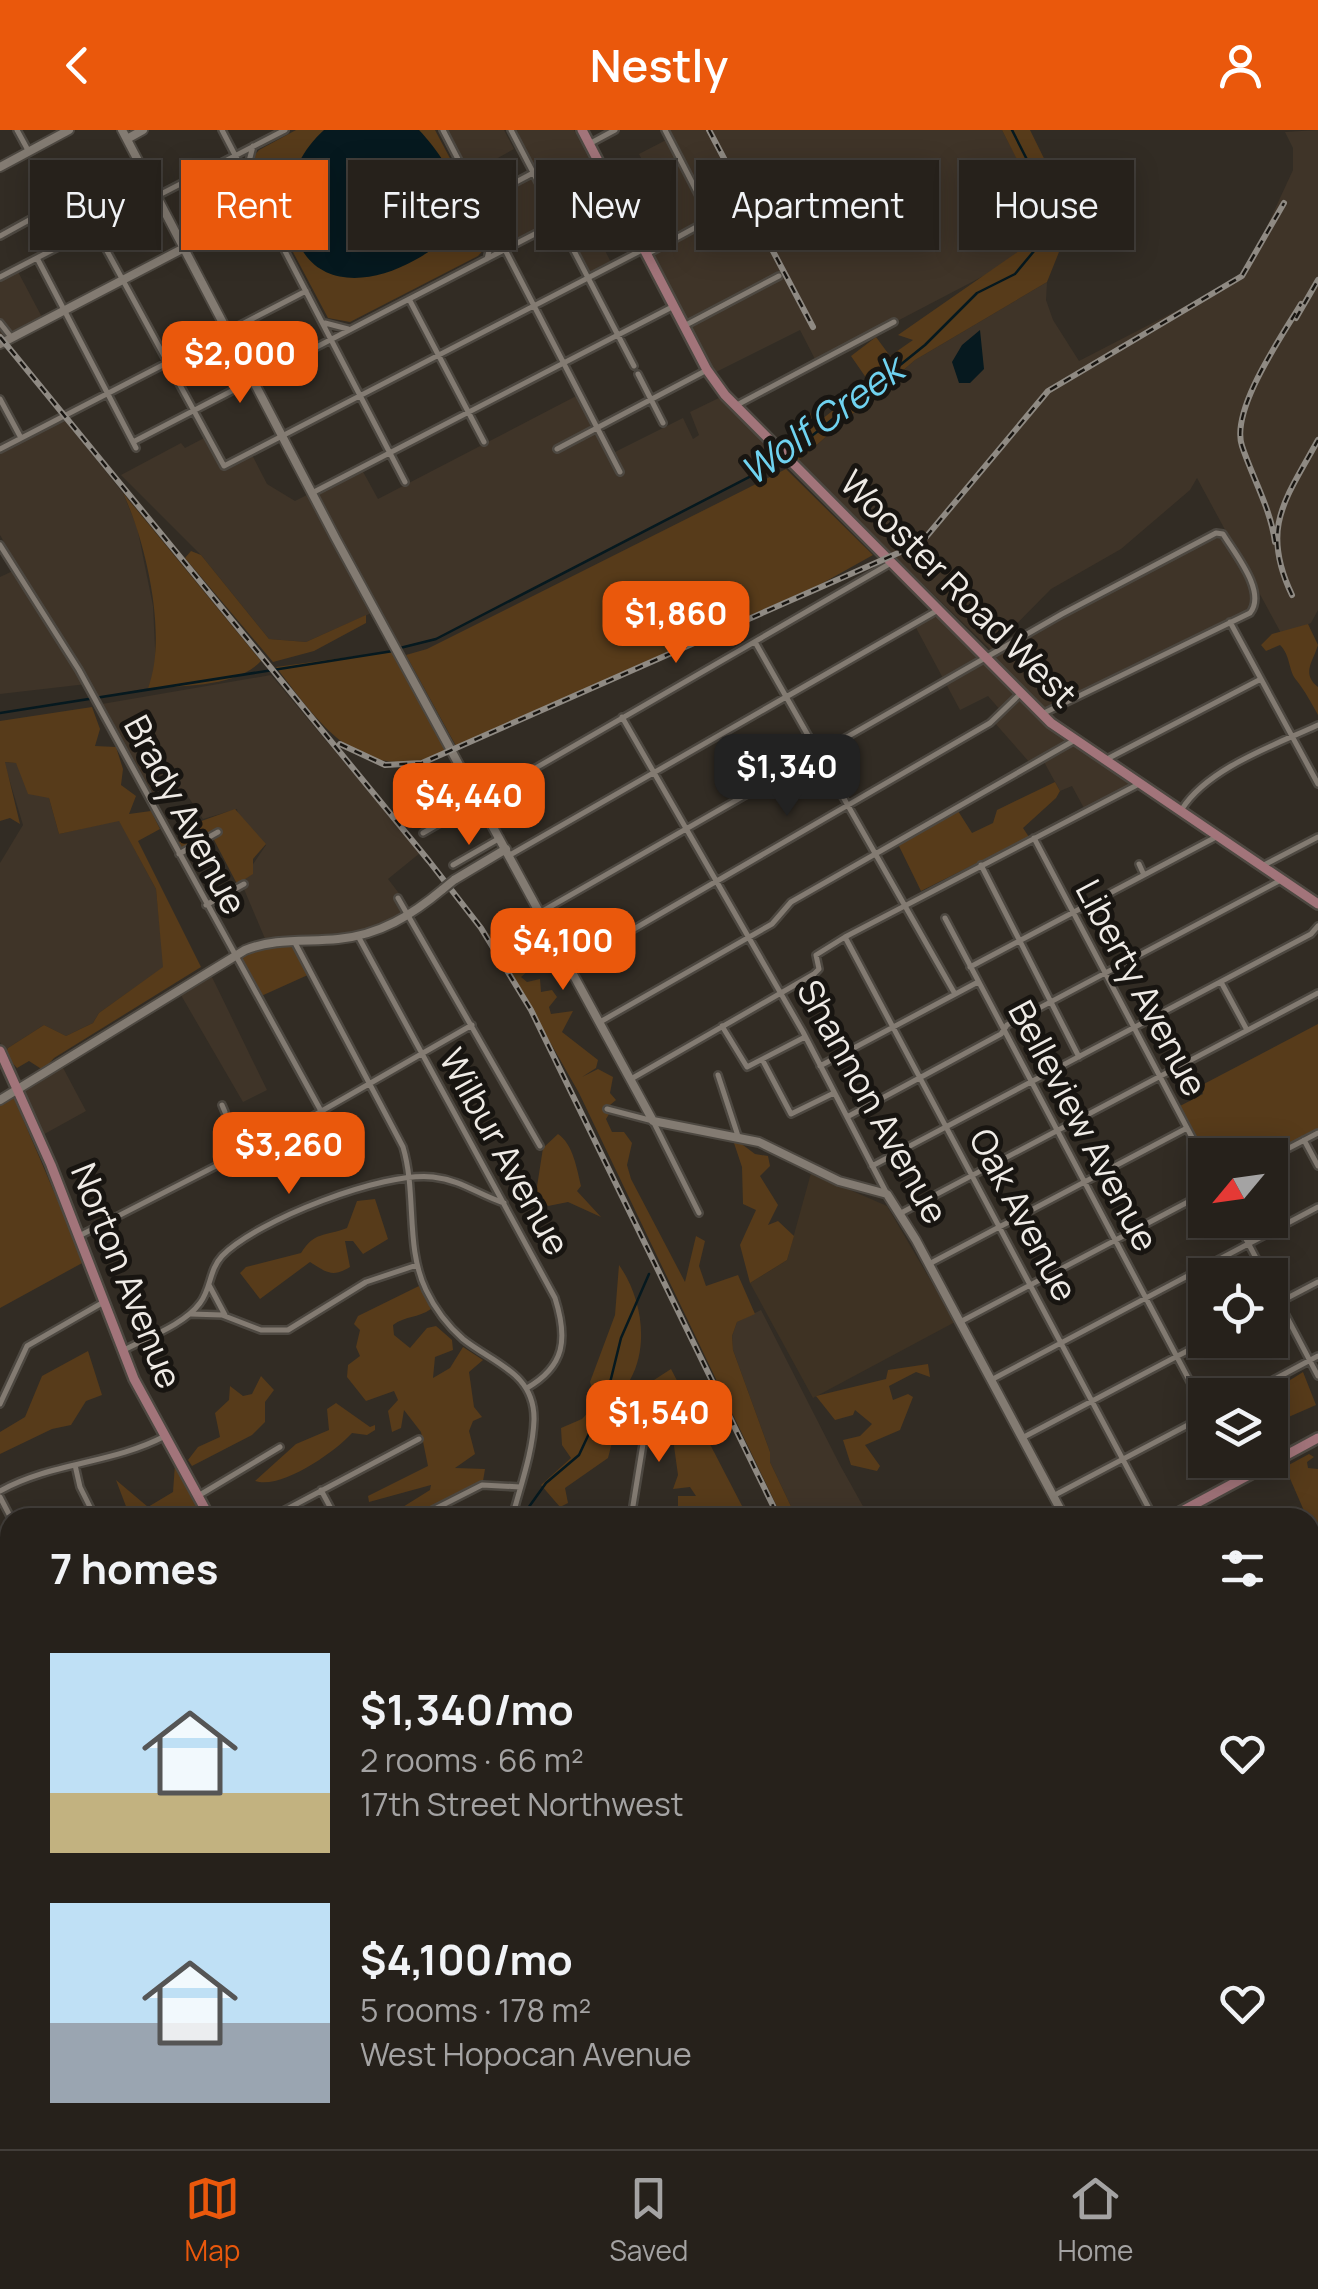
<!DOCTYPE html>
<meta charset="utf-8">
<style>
body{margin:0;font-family:Manrope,sans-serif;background:#2e2924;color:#f1f3f6;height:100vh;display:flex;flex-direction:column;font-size:38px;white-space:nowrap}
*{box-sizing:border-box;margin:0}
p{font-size:32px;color:#a4a3a3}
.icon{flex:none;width:55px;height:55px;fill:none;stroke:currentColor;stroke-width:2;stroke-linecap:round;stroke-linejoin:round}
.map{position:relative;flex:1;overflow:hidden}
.sheet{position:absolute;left:0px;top:1378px;width:1320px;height:642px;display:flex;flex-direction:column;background:#26211b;border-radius:30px 30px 0 0;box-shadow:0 5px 25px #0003,0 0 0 2px #423e3a}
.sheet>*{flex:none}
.hud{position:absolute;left:30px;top:30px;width:1260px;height:90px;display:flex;gap:20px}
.needle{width:65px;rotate:241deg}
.fabs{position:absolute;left:1188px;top:1008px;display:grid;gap:20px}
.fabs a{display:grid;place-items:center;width:100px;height:100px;border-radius:0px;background:#26211b;box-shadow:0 5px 25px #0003,0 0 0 2px #423e3a;font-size:50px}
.price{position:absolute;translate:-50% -85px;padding:0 22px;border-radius:20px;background:#ea580c;color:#fff;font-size:32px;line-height:65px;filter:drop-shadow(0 2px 5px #0008)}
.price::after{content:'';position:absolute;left:50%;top:60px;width:30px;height:22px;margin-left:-15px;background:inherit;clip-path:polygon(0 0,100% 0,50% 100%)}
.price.current{background:#222;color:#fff}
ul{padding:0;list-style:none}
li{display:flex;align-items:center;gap:30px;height:250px;padding:0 50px}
li span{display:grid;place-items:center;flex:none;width:280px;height:200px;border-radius:0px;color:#555}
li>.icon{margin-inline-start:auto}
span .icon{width:120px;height:120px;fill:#fffc;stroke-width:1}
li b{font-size:42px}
h2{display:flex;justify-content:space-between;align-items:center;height:120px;padding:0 50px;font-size:42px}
.chip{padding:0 35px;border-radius:0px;background:#26211b;box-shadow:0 5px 25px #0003,0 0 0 2px #423e3a;font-size:35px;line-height:90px}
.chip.current{background:#ea580c;color:#fff}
header{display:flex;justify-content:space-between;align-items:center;height:130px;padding:0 50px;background:#ea580c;color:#fff;font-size:45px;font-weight:600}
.dock{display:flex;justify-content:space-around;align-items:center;height:140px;border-top:2px solid #423e3a;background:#26211b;font-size:28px;color:#a4a3a3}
.dock a{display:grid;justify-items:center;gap:5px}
.dock .current{color:#ea580c}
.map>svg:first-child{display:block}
.built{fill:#3f3428}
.education{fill:#3e3223}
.green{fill:#573b1a}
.water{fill:#06191f}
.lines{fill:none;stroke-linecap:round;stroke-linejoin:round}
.stream{stroke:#06191f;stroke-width:2.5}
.minor-casing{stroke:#4d4841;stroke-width:10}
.tertiary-casing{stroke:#4d4841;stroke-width:12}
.secondary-casing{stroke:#4d4841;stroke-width:14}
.minor{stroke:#837b72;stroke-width:5}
.tertiary{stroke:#837b72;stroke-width:8}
.secondary{stroke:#a2747a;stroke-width:9}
.rail-casing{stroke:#8f8a83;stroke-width:6}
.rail{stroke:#181511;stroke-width:2.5;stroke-dasharray:8;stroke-linecap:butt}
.tertiary-bridge-casing{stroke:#4d4841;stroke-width:12;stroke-linecap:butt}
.tertiary-bridge{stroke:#837b72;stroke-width:8}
.labels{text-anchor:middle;stroke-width:10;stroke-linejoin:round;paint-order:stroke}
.street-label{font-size:35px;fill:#efebe6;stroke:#181511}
.water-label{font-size:38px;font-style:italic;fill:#6fd2f0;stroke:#181511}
</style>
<header><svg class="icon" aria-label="back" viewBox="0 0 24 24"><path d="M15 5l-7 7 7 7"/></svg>Nestly<svg class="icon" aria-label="person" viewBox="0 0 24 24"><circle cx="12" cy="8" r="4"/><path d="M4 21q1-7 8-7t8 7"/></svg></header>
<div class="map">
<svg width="1318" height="2019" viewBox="0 0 1318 2019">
<rect width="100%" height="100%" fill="#322c24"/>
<path class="built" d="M 443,0 L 504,0 L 514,19 L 496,29 L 510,55 L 533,42 L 517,0 L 574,0 L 593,36 L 568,50 L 613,136 L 588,148 L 558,91 L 505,119 Z
M 669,0 L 1002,0 L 1031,55 L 1008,68 L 1030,114 L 991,142 L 817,233 L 800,200 L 710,245 L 647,124 L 710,91 L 698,56 Z
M 1318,0 L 1318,480 L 1311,493 L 1282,505 L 1197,348 L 1190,360 L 1121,419 L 1051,459 L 991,520 L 797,332 L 915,230 L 1047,152 L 1046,170 L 1053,190 L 1079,231 L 1232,152 L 1250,133 L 1293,40 L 1293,18 L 1285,2 Z
M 668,9 L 709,88 L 680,104 L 639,24 Z
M 16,138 L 44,191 L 5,211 L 0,204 L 0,147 Z
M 580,264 L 611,324 L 683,288 L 693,309 L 699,305 L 690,282 L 725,265 L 785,327 L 436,509 L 398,519 L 376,481 L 306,512 L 269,509 L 201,425 L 121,345 L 181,313 L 185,318 L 206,307 L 222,335 L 251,323 L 267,354 L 295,371 L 361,338 L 378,369 Z
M 64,289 L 123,363 L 137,397 L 153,476 L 156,538 L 148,558 L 97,568 L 87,554 L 0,564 L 0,447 L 15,440 L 43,481 L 0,405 L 0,323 Z
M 1222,403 L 1255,460 L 1250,483 L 1042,585 L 1021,564 L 1002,582 L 988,566 L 960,580 L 914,494 L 938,480 L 986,527 Z
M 271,545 L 420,723 L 388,749 L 411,779 L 385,796 L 338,806 L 266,811 L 241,752 L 266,715 L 238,686 L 237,679 L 203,689 L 183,659 L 152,667 L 102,574 Z
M 1020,566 L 1072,610 L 1030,633 L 994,592 Z
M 1076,612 L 1138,653 L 1085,680 L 1072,656 L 1060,661 L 1043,630 Z
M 4,632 L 16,633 L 49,668 L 59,704 L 119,690 L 156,759 L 164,837 L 99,883 L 93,893 L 66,906 L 44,895 L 8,918 L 5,925 L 0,912 L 0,733 L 23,695 Z
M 209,841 L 267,960 L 243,972 L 178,860 Z
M 61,934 L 86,981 L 39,1007 L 18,961 Z
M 761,1180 L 840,1335 L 869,1387 L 796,1387 L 770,1332 L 770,1322 L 733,1220 L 732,1206 L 737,1192 Z"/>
<path class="education" d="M 811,1043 L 887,1076 L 955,1192 L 813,1268 L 750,1153 L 787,1130 Z
M 283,2010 L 466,2010 L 471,2019 L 288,2019 Z"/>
<path class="green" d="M 296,0 L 435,0 L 488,100 L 487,116 L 478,126 L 350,192 L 328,188 L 251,43 L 251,29 L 259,20 Z
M 1002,0 L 1030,0 L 1065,71 L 1069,97 L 1047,152 L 915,230 L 798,331 L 782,315 L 799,300 L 799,290 L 810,283 L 817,293 L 869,252 L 851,226 L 876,207 L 890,226 L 913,210 L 898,205 L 1029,114 L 1008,67 L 1030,55 Z
M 786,339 L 873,425 L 821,454 L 456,616 L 406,525 L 427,519 Z
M 123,363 L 261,531 C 237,557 181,556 148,558 C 168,507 146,412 123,363 Z
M 191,421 L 201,425 L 269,509 L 306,512 L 366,485 L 366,493 L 314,521 L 273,532 L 185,428 Z
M 1308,494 L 1318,515 C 1313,532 1301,543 1318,557 L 1318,585 C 1311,572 1306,563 1297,551 C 1288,541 1291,526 1280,515 L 1266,521 L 1261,515 L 1272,504 Z
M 393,521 L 449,622 C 361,655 325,601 276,537 Z
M 92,577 L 100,599 L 95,616 L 116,617 L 123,639 L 121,655 L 136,666 L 129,684 L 151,681 L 160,699 L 138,711 L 201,837 L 54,928 L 43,940 L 29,931 L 17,938 L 5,925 L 8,918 L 44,895 L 66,906 L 93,893 L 99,883 L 163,837 L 156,759 L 119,691 L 59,704 L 49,668 L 28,664 L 16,633 L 5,632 L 20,694 L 10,688 L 0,691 L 0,591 Z
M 1055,652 L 1060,661 L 1056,668 L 1023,698 L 1029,707 L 921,761 L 898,714 L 958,681 L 972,703 L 993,693 L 997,680 Z
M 235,679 L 266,714 L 253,729 L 253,744 L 237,754 L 212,706 L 179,724 L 174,716 L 191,703 L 193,694 Z
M 488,803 L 507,813 L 516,830 L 543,823 L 542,829 L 521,847 L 527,852 L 540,849 L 541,862 L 552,860 L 557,867 L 549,877 L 551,884 L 573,881 L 562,902 L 598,930 L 596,938 L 582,947 L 598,939 L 613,947 L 610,963 L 616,970 L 604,980 L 609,984 L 606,989 L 612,1002 L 624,1002 L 632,1013 L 627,1035 L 631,1049 L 685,1152 L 696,1106 L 705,1111 L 699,1136 L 706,1156 L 738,1145 L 755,1184 L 737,1192 L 732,1206 L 733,1220 L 770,1322 L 770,1332 L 796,1387 L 782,1387 L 579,963 Z
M 293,812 L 310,844 L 259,867 L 236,825 Z
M 1318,894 L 1318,1000 L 1270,1025 L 1206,1025 L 1180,976 L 1203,964 L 1200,956 Z
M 14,968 L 84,1132 L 0,1178 L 0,976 Z
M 558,1004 C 573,1014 577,1039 581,1056 L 577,1061 L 601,1087 L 568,1072 L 548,1076 L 536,1063 L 543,1018 Z
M 739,1012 L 755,1024 L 768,1026 L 770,1036 L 760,1046 L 778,1075 L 768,1095 L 778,1091 L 794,1106 L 787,1130 L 750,1153 L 740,1115 L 756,1080 L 743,1074 L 742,1037 L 734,1013 Z
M 375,1069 L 388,1109 L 363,1124 L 353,1111 L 345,1111 L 350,1137 C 332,1148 326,1142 310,1132 L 260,1169 L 240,1143 L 246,1137 L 301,1123 C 315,1101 324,1107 347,1098 L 357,1071 Z
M 619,1135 C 641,1166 650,1214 630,1250 C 626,1257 619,1262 614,1269 L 615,1301 L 608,1328 L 565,1358 L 568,1373 L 560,1377 L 541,1355 L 571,1328 L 562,1315 L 561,1298 L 582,1289 L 597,1273 L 590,1252 L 615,1185 Z
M 419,1156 L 431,1179 C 418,1188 405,1186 393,1195 L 394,1205 L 410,1218 L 427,1198 L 436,1196 L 452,1210 L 453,1220 L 435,1227 L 433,1248 L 450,1238 L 463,1217 L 483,1230 L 469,1242 L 474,1277 L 482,1287 L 473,1291 L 469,1301 L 475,1324 L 455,1338 L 485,1339 L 483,1351 L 408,1387 L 396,1387 L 398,1380 L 430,1360 L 431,1355 L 369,1372 L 368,1366 L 428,1336 L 421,1302 L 404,1280 L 401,1298 L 392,1302 L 388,1281 L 398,1270 L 394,1261 L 366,1271 L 347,1247 L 348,1235 L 360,1226 L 356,1217 L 360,1200 L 354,1194 L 358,1186 Z
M 88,1221 L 102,1265 L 86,1271 L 71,1295 L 52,1299 L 0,1324 L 0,1302 L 25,1287 L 42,1246 Z
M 928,1234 L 930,1247 L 916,1242 L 889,1256 L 893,1270 L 908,1264 L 913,1267 L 900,1300 L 865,1315 L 880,1336 L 877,1341 L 851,1335 L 843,1310 L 860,1306 L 872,1294 L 855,1280 L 853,1285 L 835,1290 L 816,1266 L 886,1249 L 888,1240 Z
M 671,1239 L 742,1376 L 746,1387 L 661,1387 L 678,1377 L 678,1366 L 696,1366 L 690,1357 L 673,1359 L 678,1345 L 674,1316 L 682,1291 L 661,1285 L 654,1250 Z
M 1303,1242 L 1316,1275 L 1284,1289 L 1278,1275 L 1287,1252 Z
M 261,1246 L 274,1260 L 265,1272 L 265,1292 L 252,1305 L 192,1336 L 188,1330 L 198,1317 L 220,1307 L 215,1283 L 229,1270 L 230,1256 L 243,1266 L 252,1264 Z
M 336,1273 L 370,1297 L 375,1295 L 375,1300 L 367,1305 L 352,1303 C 335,1322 281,1360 255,1351 L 296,1314 L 329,1300 L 327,1279 Z
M 1309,1324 L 1314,1327 L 1307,1332 L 1308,1338 L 1318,1339 L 1318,1413 L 1285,1337 Z
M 175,1334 L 198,1377 L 185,1387 L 130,1387 L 116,1350 L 148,1377 L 173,1362 Z
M 1310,1458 L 1318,1458 L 1318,1861 L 1310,1863 Z
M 10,1649 L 10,1897 L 9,1897 L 0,1879 L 0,1654 Z
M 741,2010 L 1051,2010 L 1074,2019 L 764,2019 Z"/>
<path class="water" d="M 324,0 L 419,0 C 439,21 465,57 457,89 C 453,108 431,121 415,130 C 360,161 297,156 291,81 C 288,48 300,22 324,0 Z
M 980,200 L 984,239 L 970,253 L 959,253 L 952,232 L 962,215 Z
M 1051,2010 L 1240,2010 L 1239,2019 L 1074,2019 Z"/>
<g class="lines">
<path class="stream" d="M 788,325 L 925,215 L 977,163 L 1015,144 L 1044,109 L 1050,75 L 1012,0
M 400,518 L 436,509 L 782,330
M 0,583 L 393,521
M 521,1388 L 546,1353 L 579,1325 L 607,1265 L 621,1208 L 649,1144
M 1310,1502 L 1318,1501
M 0,1687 L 10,1681"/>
<g class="minor-casing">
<path id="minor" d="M 17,0 L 29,22
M 222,0 L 405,352
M 443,0 L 620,342
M 511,0 L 634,236
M 589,14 L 615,0
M 246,43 L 253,16
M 76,64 L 224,336 L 644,119
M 480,71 L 533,43
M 0,106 L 138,30
M 185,117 L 262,77
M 647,124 L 711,89 L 665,0
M 37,128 L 136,318
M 487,129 L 494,101
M 0,147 L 285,0
M 409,169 L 484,312
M 0,193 L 11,207
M 325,193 L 348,199
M 684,196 L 779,146
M 638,244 L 663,293
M 0,269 L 21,308
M 735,276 L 894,192
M 133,312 L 614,63
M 0,319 L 306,161
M 557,319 L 707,240
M 312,363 L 674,176
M 0,415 L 79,540 L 321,981
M 1230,492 L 1318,654
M 755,512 L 955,864
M 622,587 L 803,902 L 887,1064
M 1107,629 L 1261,549
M 1182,679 C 1208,638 1275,615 1318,595
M 423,703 L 891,433
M 1034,708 L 1205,1032
M 179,724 L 218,702
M 510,725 L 938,480
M 1139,734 L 1144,745
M 453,735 L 500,708
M 981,735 L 1079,927
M 1262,736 L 1318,707
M 398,768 L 540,1016
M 206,775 L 244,754
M 541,782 L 1062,484 L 1216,403 L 1223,404 C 1235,424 1267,462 1250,483 L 1044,583
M 945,788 L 1205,1280
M 358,806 L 555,1168 C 568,1209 565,1236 527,1258
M 845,807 L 1154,1388
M 294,811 L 403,1017 C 417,1064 405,1117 426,1160 C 435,1179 447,1195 463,1209 C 493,1233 535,1243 534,1290 C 533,1322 520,1357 512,1388
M 570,836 L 990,593 L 1021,563
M 970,837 L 1218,706
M 1221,852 L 1247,900
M 600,892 L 772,794 L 791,772 L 1075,610
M 722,896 L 747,937 L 805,907
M 763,931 L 791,984 L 834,963
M 820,936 L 978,852
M 718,945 L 738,1006
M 631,949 L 814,844 L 819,839 L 816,825 L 845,807 L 1137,655
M 222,975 L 225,982
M 607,979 L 653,991 L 699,1083
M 847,987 L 1001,904 L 1007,895 L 1279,751
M 1304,1010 L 1318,1036
M 1270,1028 L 1318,1003
M 872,1036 L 1311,804 L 1318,796
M 901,1083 L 1318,863
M 1236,1090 L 1265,1145
M 79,1106 L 306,990 L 472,895
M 929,1134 L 1187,998
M 209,1155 L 225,1185
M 1270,1155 L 1318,1246
M 1270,1177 L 1318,1152
M 191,1184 L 222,1185 L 261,1200 L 288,1200 L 366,1152 L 417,1135
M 960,1192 L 1205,1063
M 122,1221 C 146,1208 184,1195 200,1173 C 211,1159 209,1140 222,1126 C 257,1090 384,1041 433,1047 C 461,1050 479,1065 504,1073
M 991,1250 L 1318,1077
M 1245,1265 L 1318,1226
M 0,1274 L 27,1216 L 102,1173
M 1022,1308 L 1208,1210
M 1231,1330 L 1241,1349
M 75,1335 L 80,1357 L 95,1387
M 321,1360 L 336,1388
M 0,1361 C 52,1332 112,1334 165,1306
M 198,1366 L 280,1317
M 1053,1366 L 1205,1286
M 0,1367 L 11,1388
M 270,1388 L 419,1309
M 417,1388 L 482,1355 L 520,1357
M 631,1388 L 649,1277
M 0,1530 L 10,1521
M 0,1636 L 10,1631
M 245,2010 L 250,2019
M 683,2010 L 694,2019"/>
</g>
<g class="tertiary-casing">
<path id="tertiary" d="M 122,0 L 336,409 L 653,991 L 759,1012 L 839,1051 L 887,1064 L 916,1110 L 1065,1388
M 127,9 L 143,0
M 0,37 L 69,0
M 0,214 L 184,118
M 454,750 L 506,719
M 0,970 L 245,820 C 274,808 307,812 338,809 C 380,805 412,785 443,759"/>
</g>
<g class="secondary-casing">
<path id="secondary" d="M 582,0 L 707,240 L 725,265 L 1051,593 L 1318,774
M 0,921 L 51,1035 L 134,1249 L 210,1388
M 1169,1388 L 1318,1308
M 0,2009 L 10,2004
M 555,2010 L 560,2019"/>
</g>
<use href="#minor" class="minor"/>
<use href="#tertiary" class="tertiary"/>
<use href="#secondary" class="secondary"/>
<g class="rail-casing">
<path id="rail" d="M 709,0 L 813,197
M 1296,188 L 1318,150
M 0,207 L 429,731 L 481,798 L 531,880 L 779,1388
M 1275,412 C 1270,377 1253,349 1242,316 C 1230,280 1282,206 1301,174
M 1292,465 C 1260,398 1285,370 1318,310
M 340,614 L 385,635 L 422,633 L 905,420 L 926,407 L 1048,261 L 1242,146 L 1284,73
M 1310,1993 L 1318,1997"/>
</g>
<use href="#rail" class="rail"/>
<g class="tertiary-bridge-casing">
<path id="tertiary-bridge" d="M 443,759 L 454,750"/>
</g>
<use href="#tertiary-bridge" class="tertiary-bridge"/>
</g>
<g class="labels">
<g class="street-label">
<text transform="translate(958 459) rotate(45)" y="12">Wooster Road West</text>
<text transform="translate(185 685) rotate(62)" y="12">Brady Avenue</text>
<text transform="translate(1141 858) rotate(62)" y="12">Liberty Avenue</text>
<text transform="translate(872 972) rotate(61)" y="12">Shannon Avenue</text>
<text transform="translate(1083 996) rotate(62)" y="12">Belleview Avenue</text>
<text transform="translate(504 1022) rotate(61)" y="12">Wilbur Avenue</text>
<text transform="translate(1023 1085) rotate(62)" y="12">Oak Avenue</text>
<text transform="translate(126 1146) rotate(68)" y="12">Norton Avenue</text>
</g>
<g class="water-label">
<text transform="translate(822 291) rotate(-36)" y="13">Wolf Creek</text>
</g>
</g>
</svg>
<div class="fabs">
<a><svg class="needle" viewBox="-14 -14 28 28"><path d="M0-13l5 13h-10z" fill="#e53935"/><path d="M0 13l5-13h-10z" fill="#a4a3a3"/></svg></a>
<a><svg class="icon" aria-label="locate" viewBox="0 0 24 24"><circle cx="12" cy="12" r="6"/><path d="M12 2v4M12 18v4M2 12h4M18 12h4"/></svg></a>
<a><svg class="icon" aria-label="layers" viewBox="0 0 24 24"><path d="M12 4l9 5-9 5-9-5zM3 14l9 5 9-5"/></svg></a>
</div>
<b class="price" style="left:240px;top:276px">$2,000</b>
<b class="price" style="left:676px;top:536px">$1,860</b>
<b class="price current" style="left:787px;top:689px">$1,340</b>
<b class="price" style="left:469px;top:718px">$4,440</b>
<b class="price" style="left:563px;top:863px">$4,100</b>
<b class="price" style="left:289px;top:1067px">$3,260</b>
<b class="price" style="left:659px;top:1335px">$1,540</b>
<div class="hud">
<a class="chip">Buy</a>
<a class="chip current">Rent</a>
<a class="chip">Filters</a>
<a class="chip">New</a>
<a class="chip">Apartment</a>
<a class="chip">House</a>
</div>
<section class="sheet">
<h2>7 homes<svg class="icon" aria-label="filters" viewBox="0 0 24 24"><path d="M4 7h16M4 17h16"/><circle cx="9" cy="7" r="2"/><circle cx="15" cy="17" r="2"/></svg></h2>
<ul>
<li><span style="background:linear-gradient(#bfe0f5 70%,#c2b280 0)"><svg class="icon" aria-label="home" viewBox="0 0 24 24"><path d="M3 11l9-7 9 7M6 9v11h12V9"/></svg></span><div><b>$1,340/mo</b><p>2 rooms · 66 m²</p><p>17th Street Northwest</p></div><svg class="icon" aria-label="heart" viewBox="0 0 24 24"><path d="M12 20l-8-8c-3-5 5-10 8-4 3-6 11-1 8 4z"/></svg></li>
<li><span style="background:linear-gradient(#bfe0f5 60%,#9aa5b1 0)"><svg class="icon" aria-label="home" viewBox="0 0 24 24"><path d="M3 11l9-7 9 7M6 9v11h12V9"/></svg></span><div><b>$4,100/mo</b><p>5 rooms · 178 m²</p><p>West Hopocan Avenue</p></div><svg class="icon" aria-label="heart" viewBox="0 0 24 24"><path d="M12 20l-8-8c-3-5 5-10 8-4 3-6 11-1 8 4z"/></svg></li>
</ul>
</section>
</div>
<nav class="dock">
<a class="current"><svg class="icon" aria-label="map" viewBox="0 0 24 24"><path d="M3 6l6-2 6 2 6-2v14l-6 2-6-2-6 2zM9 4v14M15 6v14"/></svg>Map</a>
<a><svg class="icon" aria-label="saved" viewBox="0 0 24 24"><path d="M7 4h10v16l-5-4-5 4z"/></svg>Saved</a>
<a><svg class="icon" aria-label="home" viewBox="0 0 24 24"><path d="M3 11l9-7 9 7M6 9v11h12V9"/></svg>Home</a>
</nav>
